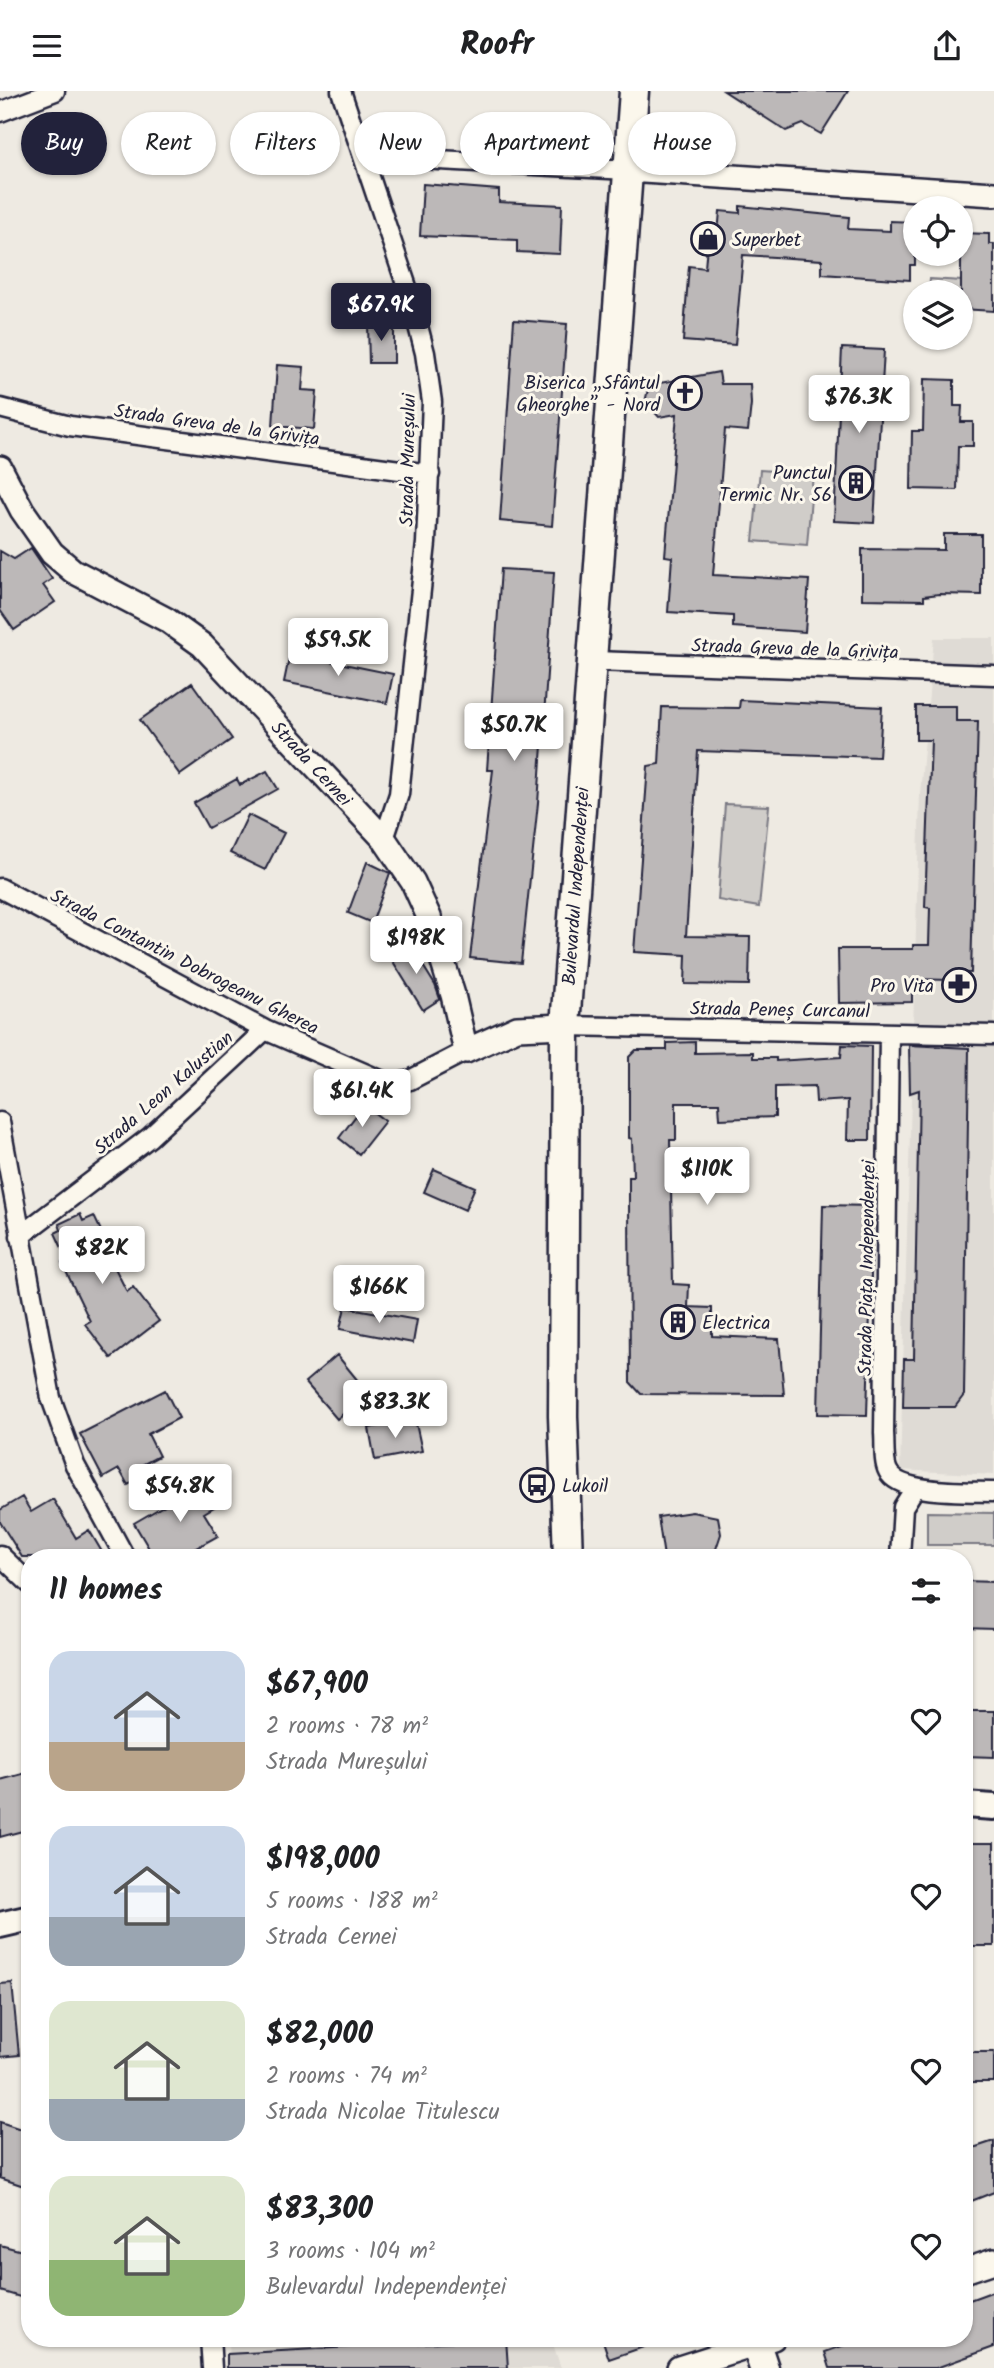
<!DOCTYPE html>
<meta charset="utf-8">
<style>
body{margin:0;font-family:Kalam,sans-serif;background:#f2f2f2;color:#202124;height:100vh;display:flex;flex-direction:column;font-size:26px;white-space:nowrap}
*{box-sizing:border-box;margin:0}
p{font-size:23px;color:#757577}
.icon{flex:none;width:38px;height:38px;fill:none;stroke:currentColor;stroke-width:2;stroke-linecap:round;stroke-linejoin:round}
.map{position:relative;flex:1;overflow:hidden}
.panel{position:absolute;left:21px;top:1458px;width:952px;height:798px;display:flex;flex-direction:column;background:#fff;border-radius:28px;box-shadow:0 2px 5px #0004}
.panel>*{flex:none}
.top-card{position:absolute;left:21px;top:21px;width:952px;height:63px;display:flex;gap:14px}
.controls{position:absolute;left:903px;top:105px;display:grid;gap:14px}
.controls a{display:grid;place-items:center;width:70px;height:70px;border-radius:50%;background:#fff;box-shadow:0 2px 5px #0004;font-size:35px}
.price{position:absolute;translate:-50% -60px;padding:0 16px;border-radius:7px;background:#fff;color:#222;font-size:23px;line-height:46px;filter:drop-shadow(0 2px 4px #0008)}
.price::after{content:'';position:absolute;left:50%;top:42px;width:21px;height:16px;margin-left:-10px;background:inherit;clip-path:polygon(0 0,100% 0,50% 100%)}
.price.active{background:#22223b;color:#fff}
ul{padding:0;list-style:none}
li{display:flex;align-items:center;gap:21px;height:175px;padding:0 28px}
li span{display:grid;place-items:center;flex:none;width:196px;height:140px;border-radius:21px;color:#555}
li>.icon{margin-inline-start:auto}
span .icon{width:84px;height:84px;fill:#fffc;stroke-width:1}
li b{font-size:30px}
h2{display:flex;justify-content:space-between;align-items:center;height:84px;padding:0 28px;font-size:30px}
.tag{padding:0 24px;border-radius:32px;background:#fff;box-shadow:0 2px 5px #0004;font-size:24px;line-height:63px}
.tag.active{background:#22223b;color:#fff}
header{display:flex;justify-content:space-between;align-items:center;height:91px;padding:0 28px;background:#fff;font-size:32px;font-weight:700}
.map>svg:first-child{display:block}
.built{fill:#dfdbd5}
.green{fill:#d0cdc9;stroke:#797882;stroke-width:2}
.building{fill:#bcb8b8;stroke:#22223b;stroke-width:2}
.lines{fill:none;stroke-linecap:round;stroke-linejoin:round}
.minor-casing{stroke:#22223b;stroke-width:23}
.tertiary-casing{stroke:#22223b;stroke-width:28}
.secondary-casing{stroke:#22223b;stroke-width:30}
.primary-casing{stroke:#22223b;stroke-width:33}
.minor{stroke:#fbf7ec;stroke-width:18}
.tertiary{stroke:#fbf7ec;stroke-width:23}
.secondary{stroke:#fbf7ec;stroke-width:24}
.primary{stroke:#fbf7ec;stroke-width:28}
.labels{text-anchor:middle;stroke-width:6;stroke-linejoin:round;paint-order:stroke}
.poi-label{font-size:19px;fill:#22223b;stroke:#fbf7ec;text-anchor:start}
.street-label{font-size:19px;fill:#22223b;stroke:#fbf7ec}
</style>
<header><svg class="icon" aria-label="menu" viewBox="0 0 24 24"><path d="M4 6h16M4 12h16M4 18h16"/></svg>Roofr<svg class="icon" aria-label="share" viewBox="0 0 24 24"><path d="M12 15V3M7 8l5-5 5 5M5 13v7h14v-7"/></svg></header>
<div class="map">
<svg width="994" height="2277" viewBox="0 0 994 2277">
<rect width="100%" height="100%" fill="#eeeae2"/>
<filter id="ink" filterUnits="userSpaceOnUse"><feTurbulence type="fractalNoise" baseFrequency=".0143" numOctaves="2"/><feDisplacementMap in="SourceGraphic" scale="14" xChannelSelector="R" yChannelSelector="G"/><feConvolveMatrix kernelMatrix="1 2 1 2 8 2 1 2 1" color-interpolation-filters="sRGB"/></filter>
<g filter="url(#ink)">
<path class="built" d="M 934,547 L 994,547 L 994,1384 L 900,1379 L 920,703 Z
M 229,2247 L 551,2247 L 561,2277 L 230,2277 Z"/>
<path class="green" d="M 930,188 L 962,190 L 961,212 L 961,201 L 929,201 Z
M 760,379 L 813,383 L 807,454 L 753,450 Z
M 725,713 L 769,715 L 759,816 L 718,809 Z
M 927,1421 L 994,1422 L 994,1454 L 927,1454 Z"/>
<path class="building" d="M 724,0 L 848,0 L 821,43 L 803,33 L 786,40 Z
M 423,93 L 499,99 L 499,111 L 562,114 L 560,163 L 517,161 L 517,149 L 420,145 Z
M 740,115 L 849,126 L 848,138 L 890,140 L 890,130 L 915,131 L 915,174 L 910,174 L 910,189 L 822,183 L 822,169 L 743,164 L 735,254 L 683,250 L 689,175 L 705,177 L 708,142 L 718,143 L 720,120 L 740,122 Z
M 961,142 L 989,143 L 989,153 L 994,153 L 994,220 L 961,218 Z
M 514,229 L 567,233 L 552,435 L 500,430 Z
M 394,231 L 394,272 L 369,272 L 368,232 Z
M 842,257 L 884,259 L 874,432 L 834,430 Z
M 277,274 L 304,276 L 302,299 L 317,300 L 314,338 L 273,335 Z
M 719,281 L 721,293 L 750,293 L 751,313 L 748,340 L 725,338 L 713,484 L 809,489 L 805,541 L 733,536 L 733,525 L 668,521 L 672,466 L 665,465 L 677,323 L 659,326 L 645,311 L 649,294 Z
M 924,288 L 954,289 L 954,315 L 962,315 L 961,331 L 973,331 L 973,355 L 958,355 L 957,399 L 911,398 L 912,340 L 923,340 Z
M 944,443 L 981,443 L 981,504 L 939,503 L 924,505 L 924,509 L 862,508 L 862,458 L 944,459 Z
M 31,457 L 52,488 L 43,494 L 55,511 L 14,539 L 0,519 L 0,460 L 14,468 Z
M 501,478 L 554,481 L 538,712 L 521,872 L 470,867 L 493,679 L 487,679 Z
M 290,562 L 393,583 L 387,612 L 284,591 Z
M 192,592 L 232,648 L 180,684 L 140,629 Z
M 740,609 L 882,616 L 879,666 L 698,660 L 686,845 L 750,846 L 749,894 L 685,893 L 686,864 L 634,861 L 648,675 L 659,673 L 662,616 L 739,617 Z
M 916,615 L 956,615 L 956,630 L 978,630 L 971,882 L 950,882 L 950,889 L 912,888 L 912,911 L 839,912 L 838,858 L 913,858 L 913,854 L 929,854 L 930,817 L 925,816 L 931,649 L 916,649 Z
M 267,680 L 278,698 L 208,737 L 194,712 L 237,688 L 240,694 Z
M 248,724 L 284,742 L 265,779 L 230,762 Z
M 367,771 L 390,782 L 372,832 L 348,822 Z
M 409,852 L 435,894 L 440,908 L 423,919 L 389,864 Z
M 695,951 L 695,962 L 753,961 L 753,967 L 776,967 L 776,970 L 841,966 L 842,954 L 871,955 L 870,1049 L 847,1049 L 848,1009 L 816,1011 L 815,995 L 775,996 L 775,1026 L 720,1028 L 719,1012 L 676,1012 L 676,1049 L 670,1049 L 673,1193 L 689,1194 L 688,1216 L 712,1217 L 712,1245 L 779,1248 L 784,1304 L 641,1303 L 630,1291 L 629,1109 L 629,1086 L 633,1086 L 632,1048 L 629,1047 L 629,966 L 636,959 L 667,959 L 667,952 Z
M 909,954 L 969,957 L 964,1304 L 955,1316 L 903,1316 L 904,1268 L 914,1268 L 919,999 L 910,1002 Z
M 364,1014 L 385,1030 L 359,1063 L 339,1047 Z
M 434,1078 L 475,1096 L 465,1119 L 424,1101 Z
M 823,1114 L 873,1115 L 867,1324 L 818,1323 Z
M 80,1123 L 83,1130 L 94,1125 L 102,1142 L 106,1140 L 115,1159 L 108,1163 L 127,1201 L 133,1196 L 159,1230 L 111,1267 L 85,1233 L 90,1230 L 62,1172 L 68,1170 L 55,1142 L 61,1139 L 59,1133 Z
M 345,1216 L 417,1229 L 413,1252 L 340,1238 Z
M 337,1264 L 368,1302 L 337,1328 L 305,1291 Z
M 165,1299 L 179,1327 L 148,1343 L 159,1365 L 142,1374 L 147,1384 L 128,1394 L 119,1378 L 103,1387 L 80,1343 Z
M 415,1328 L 422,1360 L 375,1369 L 369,1337 Z
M 208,1389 L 221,1412 L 204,1422 L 218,1445 L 180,1466 L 154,1466 L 134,1432 Z
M 22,1406 L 31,1421 L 53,1408 L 76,1447 L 89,1439 L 105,1466 L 22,1466 L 0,1431 L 0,1419 Z
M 692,1421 L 718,1426 L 721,1443 L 716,1458 L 707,1466 L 664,1466 L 658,1426 Z
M 964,1490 L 994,1491 L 994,1538 L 964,1537 Z
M 964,1620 L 994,1620 L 994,1666 L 964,1665 Z
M 30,1681 L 30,1738 L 0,1746 L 0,1689 Z
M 970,1752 L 994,1752 L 994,1855 L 964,1855 Z
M 12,1892 L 19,1964 L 0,1966 L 0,1893 Z
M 964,1961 L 994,1961 L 994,1991 L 964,1991 Z
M 0,2031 L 30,2041 L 30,2097 L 0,2087 Z
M 994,2050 L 994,2101 L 964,2113 L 964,2060 Z
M 0,2154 L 30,2162 L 30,2209 L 0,2200 Z
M 994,2200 L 994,2256 L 936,2277 L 830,2277 L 825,2261 L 864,2247 L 964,2247 L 964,2211 Z
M 456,2247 L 506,2247 L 508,2277 L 227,2277 L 227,2263 L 456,2250 Z
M 602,2247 L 660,2247 L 661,2250 L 609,2268 Z"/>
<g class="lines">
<g class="minor-casing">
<path id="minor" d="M 341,0 L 411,208 L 425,262 L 432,311 L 426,452 L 399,703 L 384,748
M 0,21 L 55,0
M 364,65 L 628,79
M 0,317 L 70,335 L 430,383
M 594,570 L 994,584
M 0,797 L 265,939 L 392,994 L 410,989 L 466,960
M 565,935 L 994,944
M 889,942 L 884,1342 C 885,1353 883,1371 888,1380 C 899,1404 970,1400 994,1401
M 0,1031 L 51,1307 L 75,1374 L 125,1466
M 20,1145 L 150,1046 L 265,939
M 0,1464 L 30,1493
M 900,1466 L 903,1416 L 915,1397
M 210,2247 L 212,2277"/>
</g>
<g class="tertiary-casing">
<path id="tertiary" d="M 628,79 L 994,103
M 0,377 L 22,419 L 52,462 L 73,480 L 167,529 L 202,554 L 384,748 L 413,791 L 429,826 L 453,904 L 466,960 L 517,937 L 565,935
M 964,2180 L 994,2170
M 679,2277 L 773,2247"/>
</g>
<g class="secondary-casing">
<path id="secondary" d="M 964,1714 L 994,1716
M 0,1834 L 30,1827"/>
</g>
<g class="primary-casing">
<path id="primary" d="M 568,1466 L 563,1325 L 565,935 L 634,0
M 754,2247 L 764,2277"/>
</g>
<use href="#minor" class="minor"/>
<use href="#tertiary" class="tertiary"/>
<use href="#secondary" class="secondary"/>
<use href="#primary" class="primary"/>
</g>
</g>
<defs>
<g id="shop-ring" transform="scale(1.75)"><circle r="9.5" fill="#fbf7ec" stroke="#22223b" stroke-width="1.5"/><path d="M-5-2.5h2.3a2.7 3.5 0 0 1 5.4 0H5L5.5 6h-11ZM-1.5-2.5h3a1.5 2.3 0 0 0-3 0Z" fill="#22223b"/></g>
<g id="church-ring" transform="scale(1.75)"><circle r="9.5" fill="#fbf7ec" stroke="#22223b" stroke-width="1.5"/><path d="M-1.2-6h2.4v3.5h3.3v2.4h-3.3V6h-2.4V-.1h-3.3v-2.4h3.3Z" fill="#22223b"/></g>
<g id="building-ring" transform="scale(1.75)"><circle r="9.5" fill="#fbf7ec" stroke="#22223b" stroke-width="1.5"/><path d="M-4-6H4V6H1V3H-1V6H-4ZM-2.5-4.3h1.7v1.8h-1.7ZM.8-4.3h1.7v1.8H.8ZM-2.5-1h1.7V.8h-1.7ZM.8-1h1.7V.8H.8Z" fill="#22223b"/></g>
<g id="pharmacy-ring" transform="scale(1.75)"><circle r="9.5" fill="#fbf7ec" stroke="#22223b" stroke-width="1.5"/><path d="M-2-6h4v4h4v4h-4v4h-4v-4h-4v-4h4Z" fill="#22223b"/></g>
<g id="bus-ring" transform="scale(1.75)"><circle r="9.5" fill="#fbf7ec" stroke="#22223b" stroke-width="1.5"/><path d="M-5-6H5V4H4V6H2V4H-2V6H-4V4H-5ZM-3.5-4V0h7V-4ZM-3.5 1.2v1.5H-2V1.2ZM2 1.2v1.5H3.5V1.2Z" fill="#22223b"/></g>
</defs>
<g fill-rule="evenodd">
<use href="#shop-ring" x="708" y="148"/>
<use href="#church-ring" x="685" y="302"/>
<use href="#building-ring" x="856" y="392"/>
<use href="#pharmacy-ring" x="959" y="894"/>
<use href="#building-ring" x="678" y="1231"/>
<use href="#bus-ring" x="537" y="1394"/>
</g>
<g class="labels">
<g class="poi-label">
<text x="732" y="155">Superbet</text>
<text x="660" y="298" text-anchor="end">Biserica „Sfântul<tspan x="660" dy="22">Gheorghe” - Nord</tspan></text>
<text x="832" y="388" text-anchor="end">Punctul<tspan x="832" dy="22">Termic Nr. 56</tspan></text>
<text x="934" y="901" text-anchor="end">Pro Vita</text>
<text x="702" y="1238">Electrica</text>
<text x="562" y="1401">Lukoil</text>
</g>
<g class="street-label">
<text transform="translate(217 333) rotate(8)" y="7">Strada Greva de la Grivița</text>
<text transform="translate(407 369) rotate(-89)" y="7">Strada Mureșului</text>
<text transform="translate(795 557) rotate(2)" y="7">Strada Greva de la Grivița</text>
<text transform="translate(312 672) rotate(47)" y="7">Strada Cernei</text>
<text transform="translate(575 795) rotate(-86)" y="7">Bulevardul Independenței</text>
<text transform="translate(185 870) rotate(27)" y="7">Strada Contantin Dobrogeanu Gherea</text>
<text transform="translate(780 918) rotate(1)" y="7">Strada Peneș Curcanul</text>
<text transform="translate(163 1001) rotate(-41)" y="7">Strada Leon Kalustian</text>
<text transform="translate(866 1177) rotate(-89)" y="7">Strada Piața Independenței</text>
</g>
</g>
</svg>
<div class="controls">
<a><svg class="icon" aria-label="locate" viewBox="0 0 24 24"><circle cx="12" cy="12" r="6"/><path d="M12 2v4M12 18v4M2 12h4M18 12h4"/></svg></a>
<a><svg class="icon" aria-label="layers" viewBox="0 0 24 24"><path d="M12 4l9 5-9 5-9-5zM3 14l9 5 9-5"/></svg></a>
</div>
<b class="price active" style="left:381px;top:252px">$67.9K</b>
<b class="price" style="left:859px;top:344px">$76.3K</b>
<b class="price" style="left:338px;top:587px">$59.5K</b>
<b class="price" style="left:514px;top:672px">$50.7K</b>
<b class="price" style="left:416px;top:885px">$198K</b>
<b class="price" style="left:362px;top:1038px">$61.4K</b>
<b class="price" style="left:707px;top:1116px">$110K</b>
<b class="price" style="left:102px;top:1195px">$82K</b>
<b class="price" style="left:379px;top:1234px">$166K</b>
<b class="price" style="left:395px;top:1349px">$83.3K</b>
<b class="price" style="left:180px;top:1433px">$54.8K</b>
<div class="top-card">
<a class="tag active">Buy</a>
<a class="tag">Rent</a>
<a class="tag">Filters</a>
<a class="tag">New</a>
<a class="tag">Apartment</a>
<a class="tag">House</a>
</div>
<section class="panel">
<h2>11 homes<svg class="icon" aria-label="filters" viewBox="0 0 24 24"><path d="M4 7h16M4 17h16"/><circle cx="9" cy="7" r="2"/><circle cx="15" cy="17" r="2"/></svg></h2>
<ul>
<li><span style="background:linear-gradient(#c9d6e8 65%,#b9a48a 0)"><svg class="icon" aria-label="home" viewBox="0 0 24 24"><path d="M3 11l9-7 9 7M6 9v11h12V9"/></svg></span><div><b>$67,900</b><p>2 rooms · 78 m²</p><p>Strada Mureșului</p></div><svg class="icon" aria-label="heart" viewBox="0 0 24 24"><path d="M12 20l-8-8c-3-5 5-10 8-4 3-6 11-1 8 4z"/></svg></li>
<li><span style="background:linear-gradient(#c9d6e8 65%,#9aa5b1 0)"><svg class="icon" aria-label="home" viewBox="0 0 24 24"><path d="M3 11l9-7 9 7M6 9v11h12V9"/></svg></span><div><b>$198,000</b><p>5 rooms · 188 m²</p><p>Strada Cernei</p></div><svg class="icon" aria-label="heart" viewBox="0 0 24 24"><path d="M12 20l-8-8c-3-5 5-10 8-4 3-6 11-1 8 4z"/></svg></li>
<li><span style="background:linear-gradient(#dfe7d0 70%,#9aa5b1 0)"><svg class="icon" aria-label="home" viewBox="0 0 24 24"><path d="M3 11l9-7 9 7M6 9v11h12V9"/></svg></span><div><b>$82,000</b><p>2 rooms · 74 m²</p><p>Strada Nicolae Titulescu</p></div><svg class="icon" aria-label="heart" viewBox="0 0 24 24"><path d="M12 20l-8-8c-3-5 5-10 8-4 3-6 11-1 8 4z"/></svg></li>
<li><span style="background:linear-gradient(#dfe7d0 60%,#8fb573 0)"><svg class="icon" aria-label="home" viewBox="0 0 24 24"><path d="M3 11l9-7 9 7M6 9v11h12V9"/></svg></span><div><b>$83,300</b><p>3 rooms · 104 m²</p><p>Bulevardul Independenței</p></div><svg class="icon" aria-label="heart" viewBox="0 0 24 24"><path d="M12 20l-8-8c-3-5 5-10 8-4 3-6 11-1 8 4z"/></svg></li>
</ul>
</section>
</div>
